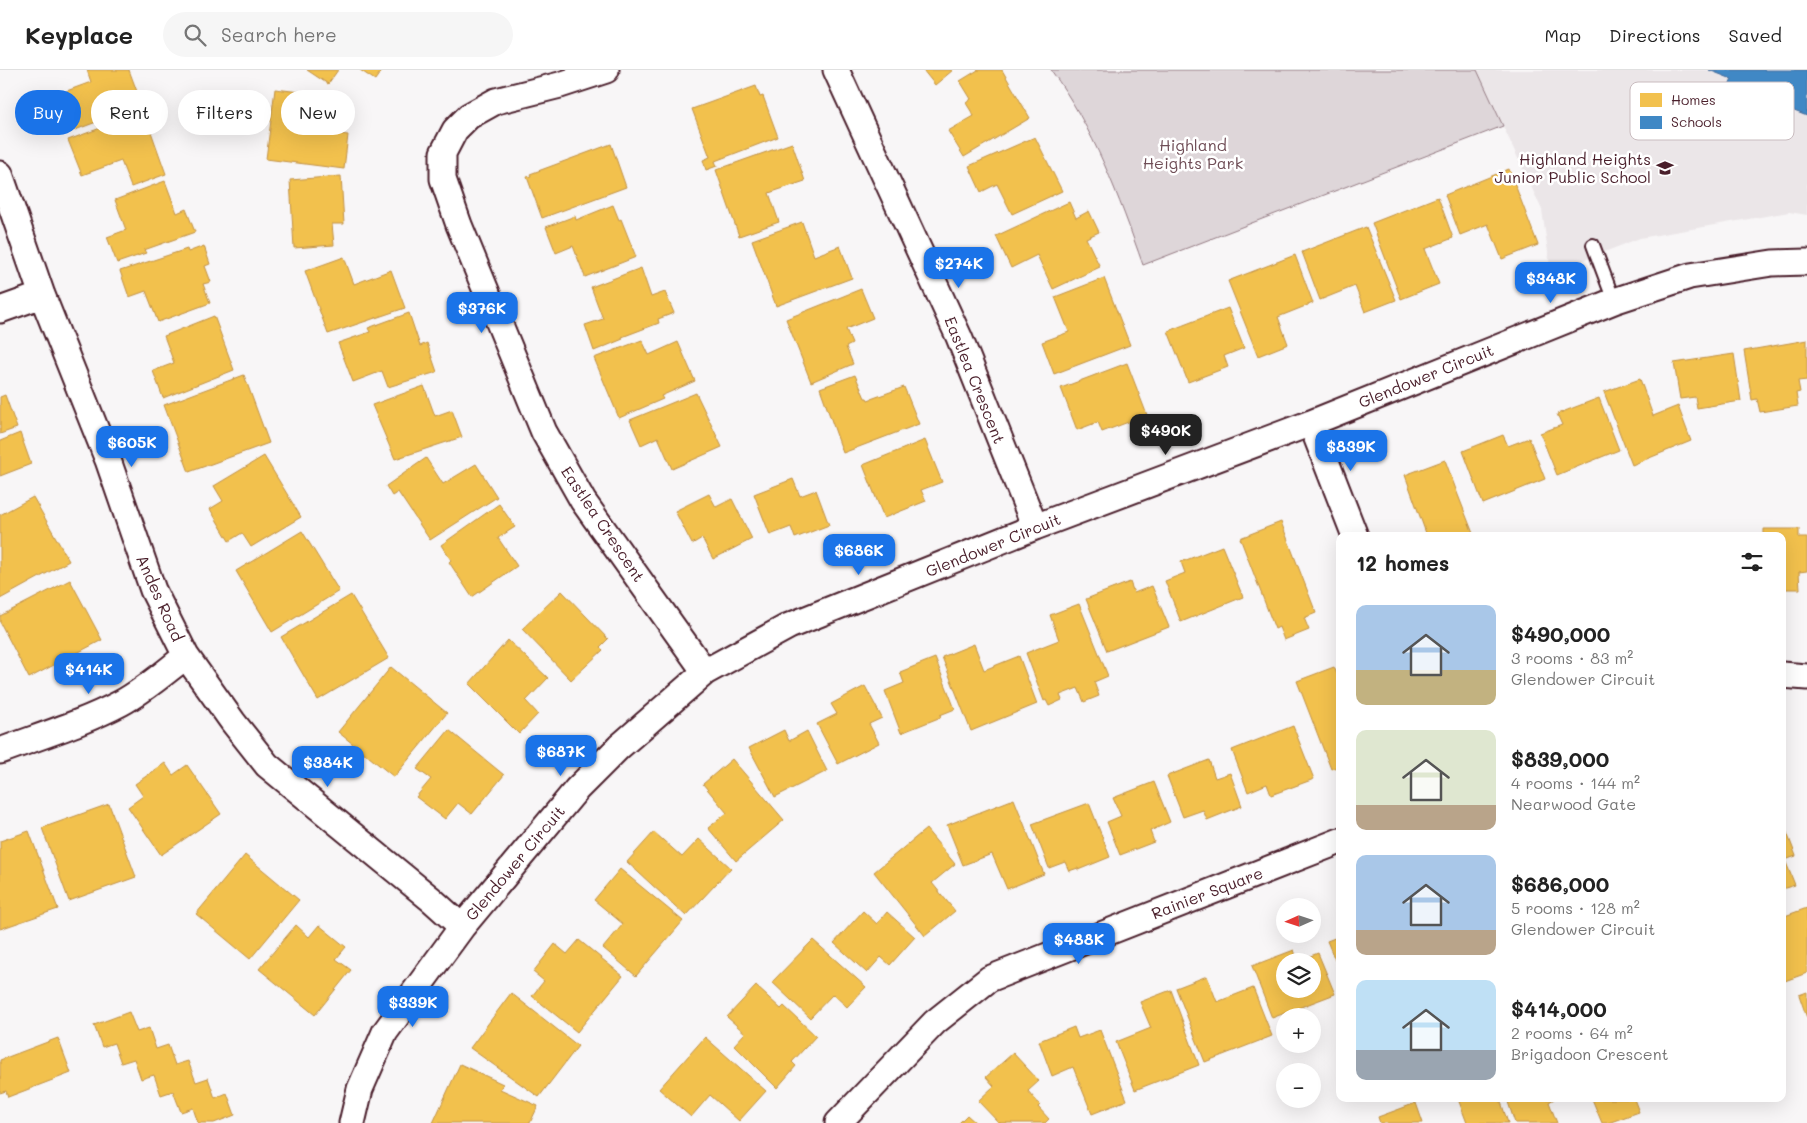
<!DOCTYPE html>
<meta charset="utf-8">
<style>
body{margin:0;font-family:Mali,sans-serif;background:#f6f6f6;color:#222;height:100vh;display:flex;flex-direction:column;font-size:19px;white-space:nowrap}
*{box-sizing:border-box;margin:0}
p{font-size:16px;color:#767676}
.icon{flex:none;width:28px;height:28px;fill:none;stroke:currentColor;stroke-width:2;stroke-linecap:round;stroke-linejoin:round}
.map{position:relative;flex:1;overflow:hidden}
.drawer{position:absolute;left:1336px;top:462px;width:450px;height:570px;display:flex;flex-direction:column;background:#fff;border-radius:10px;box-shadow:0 5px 20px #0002}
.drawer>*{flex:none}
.banner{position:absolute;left:15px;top:20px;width:475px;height:45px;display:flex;gap:10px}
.needle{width:32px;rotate:267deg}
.tools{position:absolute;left:1276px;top:828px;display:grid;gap:10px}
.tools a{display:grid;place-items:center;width:45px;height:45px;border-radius:50%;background:#fff;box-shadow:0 5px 20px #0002;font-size:25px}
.price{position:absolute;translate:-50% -42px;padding:0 11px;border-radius:10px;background:#1a73e8;color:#fff;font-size:16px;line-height:32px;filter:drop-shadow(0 1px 2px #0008)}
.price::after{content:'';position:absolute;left:50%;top:30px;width:15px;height:11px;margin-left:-8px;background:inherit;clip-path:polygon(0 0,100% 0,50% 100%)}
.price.current{background:#222;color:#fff}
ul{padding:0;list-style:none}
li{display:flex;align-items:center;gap:15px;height:125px;padding:0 20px}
li span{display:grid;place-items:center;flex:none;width:140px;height:100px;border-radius:10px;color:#555}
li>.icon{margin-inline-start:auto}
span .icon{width:60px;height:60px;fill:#fffc;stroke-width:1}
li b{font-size:21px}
h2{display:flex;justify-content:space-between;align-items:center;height:60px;padding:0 20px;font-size:21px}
.tag{padding:0 18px;border-radius:22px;background:#fff;box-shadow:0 5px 20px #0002;font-size:18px;line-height:45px}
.tag.current{background:#1a73e8;color:#fff}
header{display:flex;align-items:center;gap:30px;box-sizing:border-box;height:70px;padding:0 25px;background:#fff;border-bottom:1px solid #e0e0e0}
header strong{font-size:24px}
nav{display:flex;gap:28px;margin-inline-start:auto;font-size:18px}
.search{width:350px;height:45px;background:#f6f6f6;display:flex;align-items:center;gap:12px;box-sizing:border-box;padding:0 18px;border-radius:28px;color:#767676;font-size:19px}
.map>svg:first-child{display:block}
.built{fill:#ebe6e8}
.green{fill:#ded6d9;stroke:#947a82}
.homes{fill:#f2c14e;stroke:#c09044;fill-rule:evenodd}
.schools{fill:#3f88c5;stroke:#426897}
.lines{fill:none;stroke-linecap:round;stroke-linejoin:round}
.lane-casing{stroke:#4a1f2b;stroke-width:16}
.street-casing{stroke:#4a1f2b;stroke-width:29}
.lane{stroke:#fff;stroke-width:12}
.street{stroke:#fff;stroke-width:25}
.labels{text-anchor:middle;stroke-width:5;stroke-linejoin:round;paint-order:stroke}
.park-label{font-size:16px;fill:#6f4d56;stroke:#fff}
.poi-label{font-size:16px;fill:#4a1f2b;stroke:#fff;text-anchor:end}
.street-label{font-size:16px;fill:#4a1f2b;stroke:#fff}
.key{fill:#fff;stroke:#c9bcbf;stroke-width:1}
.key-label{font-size:14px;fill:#4a1f2b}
</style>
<header>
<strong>Keyplace</strong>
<div class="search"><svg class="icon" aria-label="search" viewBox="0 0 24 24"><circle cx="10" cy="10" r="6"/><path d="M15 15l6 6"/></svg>Search here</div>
<nav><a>Map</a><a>Directions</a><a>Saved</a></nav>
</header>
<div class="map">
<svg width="1807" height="1053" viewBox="0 0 1807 1053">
<rect width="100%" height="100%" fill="#f8f6f7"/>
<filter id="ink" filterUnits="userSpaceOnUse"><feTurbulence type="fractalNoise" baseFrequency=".02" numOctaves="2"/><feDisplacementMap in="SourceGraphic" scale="10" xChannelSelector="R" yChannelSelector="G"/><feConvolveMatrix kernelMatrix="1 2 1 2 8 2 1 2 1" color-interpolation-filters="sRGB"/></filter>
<g filter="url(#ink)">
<path class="built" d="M 1477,0 L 1807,0 L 1807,145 L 1789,142 L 1640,168 L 1551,203 L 1542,140 Z"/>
<path class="green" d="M 1051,0 L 1477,0 L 1503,56 L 1143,195 C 1119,127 1094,59 1051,0 Z"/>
<path class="homes" d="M 87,0 L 129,0 L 142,35 L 67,63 L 53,26 L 91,12 Z
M 307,0 L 338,0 L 328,14 Z
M 360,0 L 382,0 L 375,10 Z
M 923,0 L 953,0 L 935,15 Z
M 978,0 L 1002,0 L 1030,48 L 964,87 L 948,61 L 974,46 L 966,33 L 971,29 L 960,11 Z
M 756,16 L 760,27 L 763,26 L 778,67 L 715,91 L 717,96 L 706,100 L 703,90 L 710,87 L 692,39 Z
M 275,19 L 326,25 L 322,62 L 348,65 L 344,99 L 266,89 Z
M 144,42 L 166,104 L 131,117 L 121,91 L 82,105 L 68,70 Z
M 1035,67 L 1062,121 L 1012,144 L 997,114 L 981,122 L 969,96 Z
M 792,73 L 805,111 L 769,123 L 779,152 L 739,166 L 716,100 Z
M 611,74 L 626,117 L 542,148 L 527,107 L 531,106 L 530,104 Z
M 1509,99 L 1538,175 L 1502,189 L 1488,154 L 1460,165 L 1445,125 Z
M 341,106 L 344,154 L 332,154 L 334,175 L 294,178 L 290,110 Z
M 165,111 L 177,143 L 186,139 L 195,162 L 144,180 L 146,183 L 117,193 L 107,167 L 126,160 L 115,130 Z
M 1438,127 L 1453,168 L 1425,179 L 1439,214 L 1401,229 L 1372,153 Z
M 1069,132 L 1076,148 L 1089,141 L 1099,162 L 1086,168 L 1100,197 L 1053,219 L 1037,185 L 1011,198 L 996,166 Z
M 613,135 L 619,150 L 621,149 L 636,187 L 585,207 L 573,176 L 556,183 L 546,157 L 575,146 L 576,150 Z
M 802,152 L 814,186 L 840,176 L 852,208 L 776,236 L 752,170 Z
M 1366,157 L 1396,230 L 1365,242 L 1355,216 L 1320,230 L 1302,182 Z
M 204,176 L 210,194 L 205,196 L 211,212 L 203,214 L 210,233 L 158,252 L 146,221 L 129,227 L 120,201 L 187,179 L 188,182 Z
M 1295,185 L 1313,233 L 1278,247 L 1288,274 L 1258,286 L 1228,211 Z
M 344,187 L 354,214 L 391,200 L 405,238 L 328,264 L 305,201 Z
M 641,198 L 651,227 L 665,222 L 674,243 L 658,249 L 659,253 L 622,267 L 623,269 L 594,281 L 585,255 L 603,249 L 591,217 Z
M 1104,208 L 1130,275 L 1054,304 L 1042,272 L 1069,262 L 1055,227 Z
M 861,219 L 873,248 L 846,259 L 852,274 L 846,277 L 853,294 L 811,312 L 786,249 Z
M 1228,238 L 1244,278 L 1224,286 L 1228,297 L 1188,312 L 1168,261 Z
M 409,243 L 420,276 L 427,273 L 437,302 L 388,317 L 382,301 L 353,312 L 338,273 L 370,262 L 368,258 Z
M 214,246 L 234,300 L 163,328 L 153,301 L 174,293 L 164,266 Z
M 642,270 L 649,285 L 678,272 L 695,311 L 661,326 L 663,329 L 619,348 L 594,288 Z
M 1807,270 L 1807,310 L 1798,311 L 1800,322 L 1796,323 L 1798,336 L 1760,342 L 1757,329 L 1752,330 L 1744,281 Z
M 1734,284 L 1741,331 L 1697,338 L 1695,327 L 1680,329 L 1674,293 Z
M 1127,293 L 1147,345 L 1102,362 L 1098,352 L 1077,360 L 1061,318 Z
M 244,305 L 269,373 L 189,402 L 164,335 Z
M 855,305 L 865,328 L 867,328 L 868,330 L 904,317 L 919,354 L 843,383 L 820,318 Z
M 1640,309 L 1653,346 L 1678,336 L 1691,371 L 1632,395 L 1604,322 Z
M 424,316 L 435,346 L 452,340 L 462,367 L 395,389 L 372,335 Z
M 696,323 L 722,377 L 672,399 L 658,367 L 641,375 L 630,350 Z
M 5,325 L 17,358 L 0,364 L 0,327 Z
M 1599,328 L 1619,380 L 1557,405 L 1540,363 L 1562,355 L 1557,344 Z
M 20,363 L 31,394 L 0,406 L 0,371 Z
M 1503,365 L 1508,376 L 1529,368 L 1545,409 L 1483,434 L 1463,381 Z
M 925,370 L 942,412 L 921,420 L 926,431 L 884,448 L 863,395 Z
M 264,386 L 301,447 L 251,477 L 242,463 L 229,471 L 210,439 L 223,431 L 214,416 Z
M 426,388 L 443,414 L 476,394 L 497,427 L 430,470 L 398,422 L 392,426 L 386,416 Z
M 1445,390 L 1458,425 L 1474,466 L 1427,466 L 1405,405 Z
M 793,409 L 800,426 L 816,420 L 829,455 L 795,468 L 791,457 L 770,465 L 754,424 Z
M 709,424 L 716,437 L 732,429 L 752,469 L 713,489 L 702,468 L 692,474 L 675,441 Z
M 33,427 L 69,491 L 0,529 L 0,445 Z
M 499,434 L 515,457 L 498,468 L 517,496 L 472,527 L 449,492 L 451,490 L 441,475 Z
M 1281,452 L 1316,543 L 1304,548 L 1309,560 L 1284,570 L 1279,557 L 1275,559 L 1240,468 Z
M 1764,459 L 1799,459 L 1799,468 L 1807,468 L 1807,501 L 1799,502 L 1800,519 L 1782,519 L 1782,466 L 1764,466 Z
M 302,461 L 339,521 L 272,562 L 236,501 Z
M 1222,476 L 1243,527 L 1181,552 L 1165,511 L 1185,503 L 1181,492 Z
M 70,510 L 102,570 L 29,608 L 0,552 L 0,546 Z
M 1130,512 L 1134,523 L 1152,516 L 1169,557 L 1107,581 L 1086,529 Z
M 562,521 L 608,569 L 600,577 L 603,580 L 571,610 L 522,559 Z
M 351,525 L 389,588 L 318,630 L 281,567 Z
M 1079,534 L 1108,606 L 1094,612 L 1099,626 L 1084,632 L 1078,618 L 1060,625 L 1062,630 L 1049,636 L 1046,630 L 1044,631 L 1026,583 L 1059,570 L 1050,545 Z
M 508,570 L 548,608 L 526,631 L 538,644 L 519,664 L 469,614 Z
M 974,574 L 984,600 L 1019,586 L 1037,634 L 971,661 L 942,587 Z
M 935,588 L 955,639 L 940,645 L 941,647 L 901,663 L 885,621 L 904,613 L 900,602 Z
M 391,597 L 447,643 L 394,707 L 338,662 Z
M 1334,597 L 1340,611 L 1340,696 L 1331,699 L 1297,611 Z
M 865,616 L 882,648 L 869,654 L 879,673 L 838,694 L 817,654 L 837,644 L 831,634 Z
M 1293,656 L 1314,709 L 1271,725 L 1267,714 L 1248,722 L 1232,680 Z
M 449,660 L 504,705 L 472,744 L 458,733 L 445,749 L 416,727 L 431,709 L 417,699 Z
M 784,660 L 789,671 L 807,661 L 827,701 L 775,727 L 749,678 Z
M 732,689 L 784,750 L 736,791 L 708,758 L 727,743 L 703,714 Z
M 1209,690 L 1215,708 L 1230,703 L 1242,736 L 1207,750 L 1203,740 L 1183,747 L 1167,706 Z
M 165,693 L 173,705 L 187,695 L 221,744 L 161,785 L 128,737 L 143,726 L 135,714 Z
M 1154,712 L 1170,752 L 1150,761 L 1154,772 L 1120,785 L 1107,752 L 1121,746 L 1113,728 Z
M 1014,729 L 1044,804 L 1007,819 L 992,784 L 963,795 L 947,755 Z
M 1089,733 L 1110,787 L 1078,800 L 1078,798 L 1069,801 L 1065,792 L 1049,798 L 1032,754 Z
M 109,734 L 136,807 L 69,831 L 42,758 Z
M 1784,755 L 1796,786 L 1785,790 L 1795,815 L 1782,819 L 1782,756 Z
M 926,759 L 955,794 L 932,813 L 955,841 L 925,866 L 874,802 Z
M 29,761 L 58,839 L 0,859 L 0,771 Z
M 654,762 L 682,787 L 699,769 L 731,798 L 686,846 L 627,792 Z
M 245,785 L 299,830 L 250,889 L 196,844 Z
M 620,799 L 683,851 L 636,906 L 603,878 L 623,854 L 594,830 Z
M 1807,838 L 1807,903 L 1782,912 L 1782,847 Z
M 863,841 L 877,854 L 887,842 L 915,867 L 890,895 L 881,887 L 867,903 L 834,873 Z
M 296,855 L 309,867 L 319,855 L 346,877 L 336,889 L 351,900 L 315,945 L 259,899 Z
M 1340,866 L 1340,902 L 1327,871 Z
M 579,870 L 623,906 L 577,962 L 532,926 L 544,911 L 533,902 L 555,874 L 567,884 Z
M 813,870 L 866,917 L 847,937 L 833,924 L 810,948 L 772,912 Z
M 1294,880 L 1298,891 L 1318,883 L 1335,924 L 1272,948 L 1252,896 ZM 1285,891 L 1312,891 L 1312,919 L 1285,919 Z
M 1207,906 L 1217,932 L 1253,918 L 1272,966 L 1205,992 L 1176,918 Z
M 756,916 L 781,939 L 784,936 L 816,966 L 792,992 L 796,996 L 777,1018 L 734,975 L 745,963 L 727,947 Z
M 1171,920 L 1199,995 L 1135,1020 L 1116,972 L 1151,958 L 1140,932 Z
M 1807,922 L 1807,948 L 1799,925 Z
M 511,923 L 578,976 L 539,1027 L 470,978 Z
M 129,942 L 137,962 L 149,958 L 156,979 L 168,975 L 175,995 L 188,991 L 196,1012 L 208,1008 L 215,1028 L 227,1023 L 235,1045 L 214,1053 L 198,1053 L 193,1038 L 181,1042 L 173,1021 L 161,1025 L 154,1005 L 141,1009 L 134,989 L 121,993 L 114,973 L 102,977 L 94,955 Z
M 1074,957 L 1078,968 L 1100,960 L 1127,1030 L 1092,1044 L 1073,997 L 1052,1006 L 1039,971 Z
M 705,967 L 766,1021 L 739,1051 L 710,1025 L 691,1047 L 659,1019 Z
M 58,968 L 71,1003 L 8,1027 L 6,1021 L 0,1023 L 0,990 Z
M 1013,983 L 1039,1011 L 1028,1021 L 1040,1035 L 1038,1037 L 1049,1049 L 1045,1053 L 999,1053 L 978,1031 L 994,1016 L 986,1007 Z
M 460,994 L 503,1014 L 500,1019 L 538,1036 L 530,1053 L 433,1053 Z
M 1458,1029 L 1500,1029 L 1508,1053 L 1467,1053 Z
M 1507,1029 L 1554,1029 L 1549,1032 L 1557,1053 L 1515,1053 Z
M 1592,1029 L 1634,1029 L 1639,1042 L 1608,1053 L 1602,1053 Z
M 1416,1033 L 1423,1053 L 1380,1053 L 1378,1047 Z
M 967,1045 L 976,1053 L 959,1053 Z"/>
<path class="schools" d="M 1709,0 L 1807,0 L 1807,46 L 1784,37 L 1783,41 L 1728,19 L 1732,9 Z"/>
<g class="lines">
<g class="lane-casing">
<path id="lane" d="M 1593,175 L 1614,231"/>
</g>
<g class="street-casing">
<path id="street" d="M 606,0 L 560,15 L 496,31 L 469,46 L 455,60 L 443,83 L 443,109 L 459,155 L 544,362 L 583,431 L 705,602
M 836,0 L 959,267 L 1035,457
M 0,104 L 42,225 L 108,390 L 153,520 L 186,586 L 233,652 L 267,695 L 432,830 L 462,857
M 0,240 L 42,225
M 1311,353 L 1355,466
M 1782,605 L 1807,607
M 0,681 C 40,666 83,653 121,633 C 145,620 165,602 186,586
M 352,1053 L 360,1019 L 385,962 L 462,857 L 577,719 L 619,677 L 705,602 L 789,556 L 1035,457 L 1311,353 L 1614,231 L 1690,206 L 1772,193 L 1807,192
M 838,1053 L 935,952 L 989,909 L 1340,771"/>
</g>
<use href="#lane" class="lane"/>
<use href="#street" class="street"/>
</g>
</g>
<defs>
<g id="school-bare" transform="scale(1.35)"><path d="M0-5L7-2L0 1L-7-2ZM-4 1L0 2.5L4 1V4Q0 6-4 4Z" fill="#4a1f2b" stroke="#fff" stroke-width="2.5" paint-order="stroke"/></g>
</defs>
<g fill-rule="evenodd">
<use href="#school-bare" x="1665" y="98"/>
</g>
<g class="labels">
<g class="park-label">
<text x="1193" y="81">Highland<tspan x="1193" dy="18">Heights Park</tspan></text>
</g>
<g class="poi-label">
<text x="1651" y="95">Highland Heights<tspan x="1651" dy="18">Junior Public School</tspan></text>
</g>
<g class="street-label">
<text transform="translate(1426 306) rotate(-22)" y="6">Glendower Circuit</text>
<text transform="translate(975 310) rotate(68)" y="6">Eastlea Crescent</text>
<text transform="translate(603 454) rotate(56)" y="6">Eastlea Crescent</text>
<text transform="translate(993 475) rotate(-22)" y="6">Glendower Circuit</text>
<text transform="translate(160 528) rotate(66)" y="6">Andes Road</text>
<text transform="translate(515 793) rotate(-50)" y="6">Glendower Circuit</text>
<text transform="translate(1207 823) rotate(-21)" y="6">Rainier Square</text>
</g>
</g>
<rect x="1630" y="12" width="164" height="58" rx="8" class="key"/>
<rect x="1640" y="23" width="22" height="14" fill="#f2c14e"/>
<rect x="1640" y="46" width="22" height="13" fill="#3f88c5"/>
<g class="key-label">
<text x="1671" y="35">Homes</text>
<text x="1671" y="57">Schools</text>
</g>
</svg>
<div class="tools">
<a><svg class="needle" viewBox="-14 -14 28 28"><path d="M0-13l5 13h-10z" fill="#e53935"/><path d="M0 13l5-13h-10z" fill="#767676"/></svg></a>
<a><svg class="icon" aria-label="layers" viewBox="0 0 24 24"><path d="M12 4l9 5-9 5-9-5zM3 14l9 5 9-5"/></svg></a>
<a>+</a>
<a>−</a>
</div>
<b class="price" style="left:959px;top:219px">$274K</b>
<b class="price" style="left:1551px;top:234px">$348K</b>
<b class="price" style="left:482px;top:264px">$376K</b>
<b class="price current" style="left:1166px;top:386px">$490K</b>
<b class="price" style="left:132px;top:398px">$605K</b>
<b class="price" style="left:1351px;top:402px">$839K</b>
<b class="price" style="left:859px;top:506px">$686K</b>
<b class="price" style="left:89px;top:625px">$414K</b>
<b class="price" style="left:561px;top:707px">$687K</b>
<b class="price" style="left:328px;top:718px">$384K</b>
<b class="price" style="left:1079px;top:895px">$488K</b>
<b class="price" style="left:413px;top:958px">$339K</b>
<div class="banner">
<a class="tag current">Buy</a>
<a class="tag">Rent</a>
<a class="tag">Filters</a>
<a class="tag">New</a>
</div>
<section class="drawer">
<h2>12 homes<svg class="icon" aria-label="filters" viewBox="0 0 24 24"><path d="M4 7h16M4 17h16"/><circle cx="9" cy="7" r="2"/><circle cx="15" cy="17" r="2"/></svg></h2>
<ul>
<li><span style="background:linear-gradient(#a9c7e8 65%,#c2b280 0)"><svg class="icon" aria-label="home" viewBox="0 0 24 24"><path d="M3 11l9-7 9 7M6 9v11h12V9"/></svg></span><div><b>$490,000</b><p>3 rooms · 83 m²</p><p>Glendower Circuit</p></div></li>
<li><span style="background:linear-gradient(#dfe7d0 75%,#b9a48a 0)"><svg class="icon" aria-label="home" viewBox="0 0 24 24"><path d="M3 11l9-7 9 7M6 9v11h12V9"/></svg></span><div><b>$839,000</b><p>4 rooms · 144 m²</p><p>Nearwood Gate</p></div></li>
<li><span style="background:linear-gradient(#a9c7e8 75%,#b9a48a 0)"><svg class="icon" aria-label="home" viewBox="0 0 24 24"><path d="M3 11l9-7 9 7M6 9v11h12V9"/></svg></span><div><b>$686,000</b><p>5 rooms · 128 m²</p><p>Glendower Circuit</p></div></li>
<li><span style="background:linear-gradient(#bfe0f5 70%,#9aa5b1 0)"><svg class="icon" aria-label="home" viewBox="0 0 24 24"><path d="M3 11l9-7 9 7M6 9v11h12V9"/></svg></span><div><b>$414,000</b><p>2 rooms · 64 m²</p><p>Brigadoon Crescent</p></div></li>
</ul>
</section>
</div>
